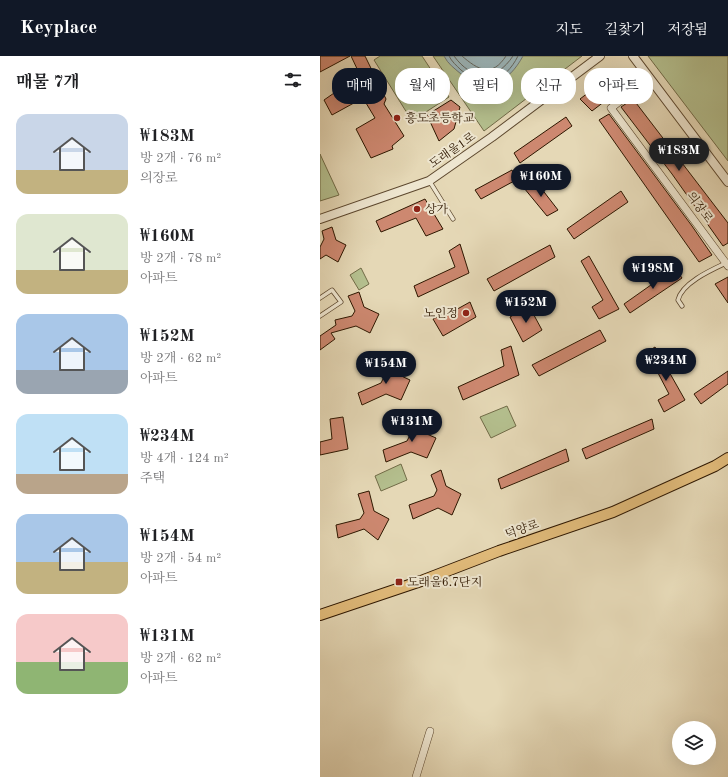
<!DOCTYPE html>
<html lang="ko">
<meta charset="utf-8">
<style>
body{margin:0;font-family:"Old Standard TT","Noto Serif KR",serif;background:#f2f2f2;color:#202124;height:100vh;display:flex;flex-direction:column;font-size:15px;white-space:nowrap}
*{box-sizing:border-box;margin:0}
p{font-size:13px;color:#757577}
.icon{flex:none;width:22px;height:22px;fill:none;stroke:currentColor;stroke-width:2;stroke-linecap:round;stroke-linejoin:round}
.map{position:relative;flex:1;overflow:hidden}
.details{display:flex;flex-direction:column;background:#fff;width:320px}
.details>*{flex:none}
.top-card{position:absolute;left:12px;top:12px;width:336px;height:36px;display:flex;gap:8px}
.controls{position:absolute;left:352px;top:665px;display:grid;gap:8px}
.controls a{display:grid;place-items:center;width:44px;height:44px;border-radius:50%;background:#fff;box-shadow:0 4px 16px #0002;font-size:20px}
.price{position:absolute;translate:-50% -34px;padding:0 9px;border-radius:14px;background:#111827;color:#fff;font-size:13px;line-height:26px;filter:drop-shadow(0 1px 2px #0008)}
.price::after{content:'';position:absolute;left:50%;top:24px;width:12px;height:9px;margin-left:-6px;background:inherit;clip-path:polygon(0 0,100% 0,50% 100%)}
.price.current{background:#222;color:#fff}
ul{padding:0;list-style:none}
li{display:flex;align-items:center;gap:12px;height:100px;padding:0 16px}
li span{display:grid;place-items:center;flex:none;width:112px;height:80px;border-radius:12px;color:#555}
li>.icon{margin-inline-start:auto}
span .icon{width:48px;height:48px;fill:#fffc;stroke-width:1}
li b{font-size:17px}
h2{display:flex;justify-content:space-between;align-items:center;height:48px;padding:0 16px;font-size:17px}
.pill{padding:0 14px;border-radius:16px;background:#fff;box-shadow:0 4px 16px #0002;font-size:14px;line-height:36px}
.pill.current{background:#111827;color:#fff}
header{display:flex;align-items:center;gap:24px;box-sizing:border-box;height:56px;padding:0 20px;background:#111827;color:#fff}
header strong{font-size:19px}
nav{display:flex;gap:22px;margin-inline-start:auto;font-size:14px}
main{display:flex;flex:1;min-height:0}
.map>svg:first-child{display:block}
.green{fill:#b4bf8e;stroke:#716b47}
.water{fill:#9cb6ba;stroke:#707670}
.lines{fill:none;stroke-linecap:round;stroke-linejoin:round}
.shore{stroke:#65665d;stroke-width:1}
.building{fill:#cd8870;stroke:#2e1700}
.service-casing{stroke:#5c472e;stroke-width:5}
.minor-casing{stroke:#5c472e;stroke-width:8}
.tertiary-casing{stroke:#5c472e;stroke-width:10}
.primary-casing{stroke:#2e1700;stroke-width:12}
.service{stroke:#eee6d0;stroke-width:3.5}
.minor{stroke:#eee6d0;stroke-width:7}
.tertiary{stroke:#eee6d0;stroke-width:8}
.primary{stroke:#e2bc7b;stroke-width:10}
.poi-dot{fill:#8f2418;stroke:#eee6d0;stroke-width:1.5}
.labels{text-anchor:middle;stroke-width:4;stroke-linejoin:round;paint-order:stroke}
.poi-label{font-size:12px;fill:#2e1700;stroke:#eee6d0;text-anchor:start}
.street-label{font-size:12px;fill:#2e1700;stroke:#eee6d0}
</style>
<header>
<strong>Keyplace</strong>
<nav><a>지도</a><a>길찾기</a><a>저장됨</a></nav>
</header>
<main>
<section class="details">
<h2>매물 7개<svg class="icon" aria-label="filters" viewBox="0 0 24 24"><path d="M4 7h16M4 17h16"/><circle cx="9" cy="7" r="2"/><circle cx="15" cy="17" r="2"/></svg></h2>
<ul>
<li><span style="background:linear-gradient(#c9d6e8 70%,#c2b280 0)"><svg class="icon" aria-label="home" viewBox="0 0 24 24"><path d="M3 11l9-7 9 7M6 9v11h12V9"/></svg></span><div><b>₩183M</b><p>방 2개 · 76 m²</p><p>의장로</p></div></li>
<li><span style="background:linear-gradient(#dfe7d0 70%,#c2b280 0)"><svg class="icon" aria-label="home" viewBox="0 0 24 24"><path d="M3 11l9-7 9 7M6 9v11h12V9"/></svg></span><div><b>₩160M</b><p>방 2개 · 78 m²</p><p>아파트</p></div></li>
<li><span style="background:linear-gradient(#a9c7e8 70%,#9aa5b1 0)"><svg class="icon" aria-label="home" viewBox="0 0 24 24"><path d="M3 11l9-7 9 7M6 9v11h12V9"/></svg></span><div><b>₩152M</b><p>방 2개 · 62 m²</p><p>아파트</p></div></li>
<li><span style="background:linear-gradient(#bfe0f5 75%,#b9a48a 0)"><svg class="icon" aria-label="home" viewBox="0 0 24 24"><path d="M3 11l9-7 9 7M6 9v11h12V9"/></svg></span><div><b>₩234M</b><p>방 4개 · 124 m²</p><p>주택</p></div></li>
<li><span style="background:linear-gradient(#a9c7e8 60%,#c2b280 0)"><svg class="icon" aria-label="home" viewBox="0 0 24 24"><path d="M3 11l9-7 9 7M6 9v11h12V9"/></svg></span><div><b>₩154M</b><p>방 2개 · 54 m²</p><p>아파트</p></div></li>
<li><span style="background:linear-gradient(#f6c9c9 60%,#8fb573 0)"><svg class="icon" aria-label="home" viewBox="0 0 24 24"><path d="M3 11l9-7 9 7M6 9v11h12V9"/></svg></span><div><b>₩131M</b><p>방 2개 · 62 m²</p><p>아파트</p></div></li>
</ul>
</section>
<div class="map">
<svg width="408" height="721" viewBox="0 0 408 721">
<rect width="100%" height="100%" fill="#e5d8b6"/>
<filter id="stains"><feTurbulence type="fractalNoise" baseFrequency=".005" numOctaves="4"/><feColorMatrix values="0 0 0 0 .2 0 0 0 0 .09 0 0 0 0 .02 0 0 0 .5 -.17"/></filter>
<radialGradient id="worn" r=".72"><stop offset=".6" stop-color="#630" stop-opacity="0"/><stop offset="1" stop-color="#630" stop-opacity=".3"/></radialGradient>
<path class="green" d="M 60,0 L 102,0 L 129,41 L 92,65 L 54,4 Z
M 113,0 L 262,0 L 164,75 Z
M 328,0 L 408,0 L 408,105 Z
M 0,98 L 19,139 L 0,145 Z
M 41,212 L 49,228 L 39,234 L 30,219 Z
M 187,350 L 196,370 L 171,382 L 160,361 Z
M 81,408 L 87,424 L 61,435 L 55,420 Z"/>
<path class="water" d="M 124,0 L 203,0 C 189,26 166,40 141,18 C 134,12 128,8 124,0 Z"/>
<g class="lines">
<path class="shore" d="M 129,0 C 132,6 136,9 141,14 C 164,33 185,26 198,0
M 134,0 C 152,25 176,26 193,0
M 142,0 C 158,14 172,22 186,0"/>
</g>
<path class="building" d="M 0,0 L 30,0 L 0,16 Z
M 31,0 L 45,0 L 66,43 L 64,48 L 84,80 L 72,90 L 73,93 L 51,102 L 36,73 L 55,62 L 43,42 L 12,59 L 4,44 L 40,19 Z
M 291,20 L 302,32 L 272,55 L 260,43 L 277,30 L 276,29 Z
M 313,43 L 408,167 L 408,187 L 403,190 L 352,118 L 301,51 Z
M 131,44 L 140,51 L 134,73 L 119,85 L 107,59 Z
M 289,58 L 372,170 L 392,199 L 379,206 L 279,64 Z
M 246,61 L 252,70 L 200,107 L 194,97 Z
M 192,114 L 196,124 L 161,143 L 155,134 Z
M 214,123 L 238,154 L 227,160 L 204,132 Z
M 301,135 L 308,146 L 254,183 L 247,173 Z
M 105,143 L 123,173 L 106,180 L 96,162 L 61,176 L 56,165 Z
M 12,171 L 16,184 L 26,189 L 18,206 L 6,199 L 0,203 L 0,191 L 4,183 L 2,175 Z
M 140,188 L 149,217 L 98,241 L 94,230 L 135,211 L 129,195 Z
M 230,189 L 235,201 L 174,235 L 167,223 Z
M 269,200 L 299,253 L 279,263 L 272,251 L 283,244 L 261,205 Z
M 355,212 L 362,222 L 310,257 L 304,248 Z
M 408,221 L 408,247 L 395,228 Z
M 39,236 L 44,251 L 59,258 L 50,277 L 36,270 L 11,277 L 15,283 L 0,294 L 0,280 L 16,269 L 15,264 L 32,260 L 35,255 L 28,240 Z
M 150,246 L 156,261 L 123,280 L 113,263 L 132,254 L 132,256 Z
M 209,250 L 222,274 L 203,286 L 190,261 Z
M 280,274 L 286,285 L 219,320 L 212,309 Z
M 191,290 L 199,319 L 143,344 L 138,331 L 184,310 L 181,294 Z
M 335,291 L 365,344 L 344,356 L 338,344 L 349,338 L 327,296 Z
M 69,301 L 75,317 L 90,324 L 81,344 L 66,338 L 42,349 L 38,337 L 61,327 L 64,321 L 59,305 Z
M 408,315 L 408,328 L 381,348 L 374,338 Z
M 95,359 L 100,375 L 116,382 L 107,402 L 91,396 L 66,406 L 63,394 L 87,385 L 90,379 L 85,362 Z
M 23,361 L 28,393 L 0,399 L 0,386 L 12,383 L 10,363 Z
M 332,363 L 334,373 L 266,403 L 262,393 Z
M 246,393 L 249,405 L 181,433 L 178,423 Z
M 121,414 L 126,430 L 141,438 L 132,459 L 118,452 L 93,463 L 89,449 L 114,440 L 117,434 L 111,419 Z
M 49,435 L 54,455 L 69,463 L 58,484 L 44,473 L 18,482 L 16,469 L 40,463 L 44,457 L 38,438 Z"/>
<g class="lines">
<g class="service-casing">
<path id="service" d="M 110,126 L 133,163
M 0,242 L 12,234 L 21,246 L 0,260
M 362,250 L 358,244 C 362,227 391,214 406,207"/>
</g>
<g class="minor-casing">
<path id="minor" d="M 329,23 L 291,52 L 408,210
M 96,721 L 110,675"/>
</g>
<g class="tertiary-casing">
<path id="tertiary" d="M 313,0 L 408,126
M 0,163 L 109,125 L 172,81 L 280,0"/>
</g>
<g class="primary-casing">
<path id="primary" d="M 0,559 L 101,525 L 179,495 L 293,456 L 395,410 L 408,402"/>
</g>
<use href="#service" class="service"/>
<use href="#minor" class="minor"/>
<use href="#tertiary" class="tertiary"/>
<use href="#primary" class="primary"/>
</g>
<g class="poi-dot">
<circle cx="77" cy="62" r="4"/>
<circle cx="97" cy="153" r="4"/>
<circle cx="146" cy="257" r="4"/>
<rect x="75" y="522" width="8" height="8" rx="2"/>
</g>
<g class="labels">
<g class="poi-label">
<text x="85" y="66">흥도초등학교</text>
<text x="105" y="157">상가</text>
<text x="138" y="261" text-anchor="end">노인정</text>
<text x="87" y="530">도래울6.7단지</text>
</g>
<g class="street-label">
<text transform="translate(132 94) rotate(-35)" y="4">도래울1로</text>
<text transform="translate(380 151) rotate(54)" y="4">의장로</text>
<text transform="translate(202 473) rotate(-19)" y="4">덕양로</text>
</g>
</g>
<rect width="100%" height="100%" filter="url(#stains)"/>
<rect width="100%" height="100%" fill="url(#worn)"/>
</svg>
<div class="controls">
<a><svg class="icon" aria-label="layers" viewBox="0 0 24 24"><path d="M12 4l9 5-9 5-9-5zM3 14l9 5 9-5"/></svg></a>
</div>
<b class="price current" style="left:359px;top:116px">₩183M</b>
<b class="price" style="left:221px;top:142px">₩160M</b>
<b class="price" style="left:333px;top:234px">₩198M</b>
<b class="price" style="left:206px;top:268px">₩152M</b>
<b class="price" style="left:346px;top:326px">₩234M</b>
<b class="price" style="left:66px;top:329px">₩154M</b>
<b class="price" style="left:92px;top:387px">₩131M</b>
<div class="top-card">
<a class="pill current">매매</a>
<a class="pill">월세</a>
<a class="pill">필터</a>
<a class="pill">신규</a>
<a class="pill">아파트</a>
</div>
</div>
</main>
